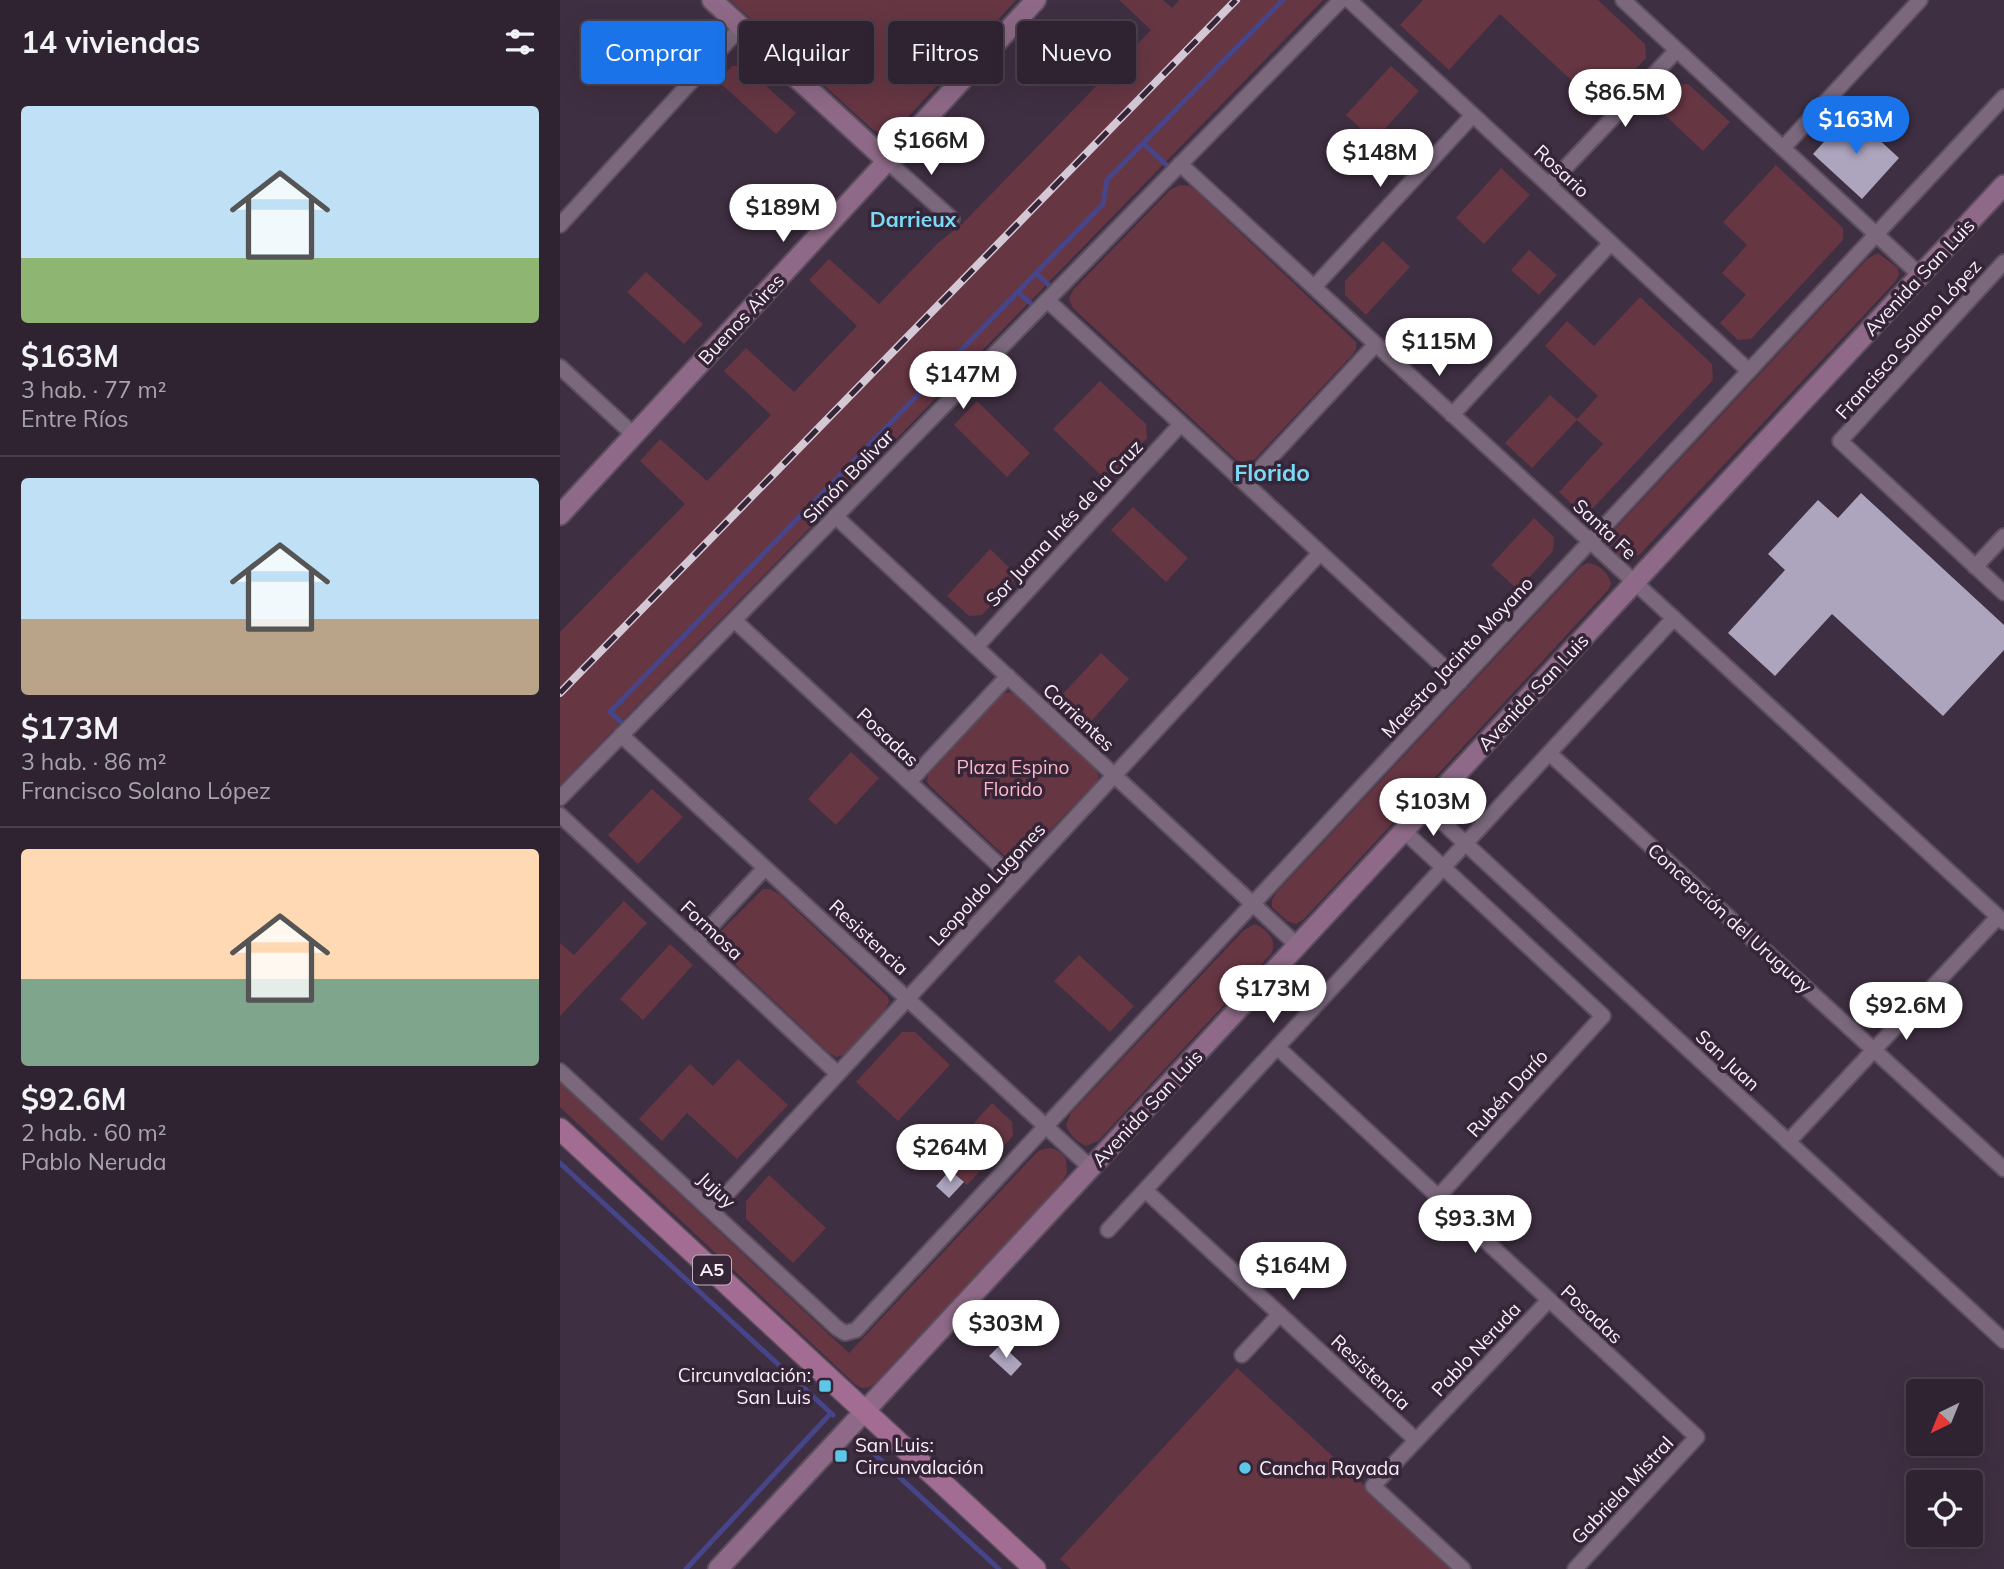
<!DOCTYPE html>
<html lang="es">
<meta charset="utf-8">
<style>
body{margin:0;font-family:Mulish,sans-serif;background:#3b2f3e;color:#f1f3f6;height:100vh;display:flex;flex-direction:column;font-size:26px;white-space:nowrap}
*{box-sizing:border-box;margin:0}
p{font-size:23px;color:#a7a4ac}
.icon{flex:none;width:38px;height:38px;fill:none;stroke:currentColor;stroke-width:2;stroke-linecap:round;stroke-linejoin:round}
.map{position:relative;flex:1;overflow:hidden}
.sheet{display:flex;flex-direction:column;background:#2f2332;width:560px}
.sheet>*{flex:none}
.guide{position:absolute;left:21px;top:21px;width:665px;height:63px;display:flex;gap:14px}
.needle{width:46px;rotate:223deg}
.buttons{position:absolute;left:1346px;top:1379px;display:grid;gap:14px}
.buttons a{display:grid;place-items:center;width:77px;height:77px;border-radius:7px;background:#2f2332;box-shadow:0 7px 28px #0002,0 0 0 2px #4a404d;font-size:35px}
.price{position:absolute;translate:-50% -60px;padding:0 16px;border-radius:24px;background:#fff;color:#222;font-size:23px;line-height:46px;filter:drop-shadow(0 2px 4px #0008)}
.price::after{content:'';position:absolute;left:50%;top:42px;width:21px;height:16px;margin-left:-10px;background:inherit;clip-path:polygon(0 0,100% 0,50% 100%)}
.price.current{background:#1a73e8;color:#fff}
ul{padding:0;list-style:none}
li{display:grid;align-content:center;gap:14px;height:371px;padding:0 21px}
li+li{border-top:2px solid #4a404d}
li span{display:grid;place-items:center;height:217px;border-radius:7px;color:#555}
li>.icon{margin-inline-start:auto}
span .icon{width:126px;height:126px;fill:#fffc;stroke-width:1}
li b{font-size:30px}
h2{display:flex;justify-content:space-between;align-items:center;height:84px;padding:0 21px;font-size:30px}
.chip{padding:0 24px;border-radius:7px;background:#2f2332;box-shadow:0 7px 28px #0002,0 0 0 2px #4a404d;font-size:24px;line-height:63px}
.chip.current{background:#1a73e8;color:#fff}
main{display:flex;flex:1;min-height:0}
.map>svg:first-child{display:block}
.green{fill:#663643}
.lines{fill:none;stroke-linecap:round;stroke-linejoin:round}
.stream{stroke:#474589;stroke-width:5}
.building{fill:#ada4be}
.street-casing{stroke:#5d4e5f;stroke-width:18}
.secondary-casing{stroke:#5d4e5f;stroke-width:23}
.primary-casing{stroke:#5d4e5f;stroke-width:24}
.street{stroke:#7b687d;stroke-width:14}
.secondary{stroke:#8f6a88;stroke-width:19}
.primary{stroke:#a36c92;stroke-width:21}
.rail-casing{stroke:#d4c8d5;stroke-width:8}
.rail{stroke:#352537;stroke-width:5;stroke-dasharray:16;stroke-linecap:butt}
.poi-dot{fill:#5cc7e7;stroke:#352537;stroke-width:2.5}
.labels{text-anchor:middle;stroke-width:7;stroke-linejoin:round;paint-order:stroke}
.shield{fill:#352537;stroke:#bfb2c0;stroke-width:2}
.shield-label{font-size:18px;font-weight:bold;fill:#faeffb}
.street-label{font-size:19px;fill:#faeffb;stroke:#352537}
.park-label{font-size:19px;fill:#feb7c8;stroke:#352537}
.poi-label{font-size:19px;fill:#faeffb;stroke:#352537;text-anchor:start}
.neighbourhood-label{font-size:21px;font-weight:bold;fill:#79d9f7;stroke:#352537}
.quarter-label{font-size:23px;font-weight:bold;fill:#79d9f7;stroke:#352537}
</style>
<main>
<section class="sheet">
<h2>14 viviendas<svg class="icon" aria-label="filters" viewBox="0 0 24 24"><path d="M4 7h16M4 17h16"/><circle cx="9" cy="7" r="2"/><circle cx="15" cy="17" r="2"/></svg></h2>
<ul>
<li><span style="background:linear-gradient(#bfe0f5 70%,#8fb573 0)"><svg class="icon" aria-label="home" viewBox="0 0 24 24"><path d="M3 11l9-7 9 7M6 9v11h12V9"/></svg></span><div><b>$163M</b><p>3 hab. · 77 m²</p><p>Entre Ríos</p></div></li>
<li><span style="background:linear-gradient(#bfe0f5 65%,#b9a48a 0)"><svg class="icon" aria-label="home" viewBox="0 0 24 24"><path d="M3 11l9-7 9 7M6 9v11h12V9"/></svg></span><div><b>$173M</b><p>3 hab. · 86 m²</p><p>Francisco Solano López</p></div></li>
<li><span style="background:linear-gradient(#ffd9b3 60%,#7fa58c 0)"><svg class="icon" aria-label="home" viewBox="0 0 24 24"><path d="M3 11l9-7 9 7M6 9v11h12V9"/></svg></span><div><b>$92.6M</b><p>2 hab. · 60 m²</p><p>Pablo Neruda</p></div></li>
</ul>
</section>
<div class="map">
<svg width="1444" height="1569" viewBox="0 0 1444 1569">
<rect width="100%" height="100%" fill="#3f2f42"/>
<path class="green" d="M 170,0 L 456,0 L 337,129 L 325,136 L 312,129 Z
M 559,0 L 603,0 L 612,8 L 619,0 L 763,0 L 0,785 L 0,632 L 125,504 L 80,461 L 100,439 L 147,481 L 211,415 L 164,371 L 186,348 L 234,392 L 297,326 L 249,280 L 269,259 L 319,304 L 378,243 L 403,223 L 591,30 Z
M 863,0 L 1038,0 L 1085,44 L 1086,58 L 1040,107 L 940,14 L 889,70 L 840,25 Z
M 172,66 L 184,66 L 236,113 L 216,134 L 158,81 Z
M 831,66 L 859,91 L 814,141 L 786,115 Z
M 1128,84 L 1170,122 L 1143,151 L 1094,105 L 1113,85 Z
M 1216,165 L 1283,228 L 1283,240 L 1191,339 L 1178,340 L 1160,323 L 1186,295 L 1162,273 L 1187,245 L 1163,222 Z
M 941,168 L 970,195 L 924,244 L 896,218 Z
M 620,185 L 630,186 L 635,190 L 796,342 L 796,349 L 792,355 L 695,459 L 686,464 L 676,460 L 513,308 L 509,299 L 513,290 L 610,190 Z
M 823,241 L 850,267 L 806,315 L 785,295 L 785,281 Z
M 969,250 L 997,275 L 979,295 L 951,270 Z
M 1318,253 L 1338,268 L 1339,275 L 1335,282 L 1080,554 L 1069,560 L 1059,556 L 1048,543 L 1053,531 L 1307,259 Z
M 86,272 L 143,324 L 124,344 L 67,292 Z
M 1080,297 L 1152,364 L 1153,380 L 1033,508 L 1017,509 L 999,492 L 1043,444 L 1017,420 L 972,468 L 945,443 L 990,395 L 1017,419 L 1038,396 L 985,346 L 1007,321 L 1034,346 Z
M 540,381 L 586,424 L 587,438 L 547,481 L 493,429 Z
M 417,401 L 470,453 L 447,477 L 394,425 Z
M 573,507 L 628,558 L 606,582 L 551,530 Z
M 974,518 L 994,537 L 993,551 L 958,590 L 931,565 Z
M 430,549 L 458,576 L 422,615 L 409,616 L 387,596 Z
M 1027,563 C 1038,563 1049,573 1051,584 L 1048,590 L 744,919 L 736,924 L 727,921 L 712,907 L 712,900 L 716,893 L 1020,567 Z
M 541,653 L 569,679 L 527,726 L 498,699 Z
M 449,692 L 454,694 L 537,771 L 539,776 L 537,781 L 458,864 L 450,861 L 370,786 L 367,781 L 368,775 L 443,694 Z
M 291,752 L 319,778 L 276,825 L 248,799 Z
M 92,789 L 123,817 L 78,864 L 48,835 Z
M 203,889 L 210,889 L 219,894 L 328,997 L 329,1002 L 325,1010 L 284,1055 L 276,1057 L 269,1053 L 157,947 L 157,938 L 161,931 Z
M 64,901 L 87,923 L 0,1016 L 0,943 L 14,955 Z
M 695,924 C 708,930 718,941 711,954 L 538,1141 L 526,1146 C 517,1142 509,1135 506,1125 L 511,1113 L 684,930 Z
M 110,944 L 133,965 L 83,1020 L 60,999 Z
M 519,955 L 574,1006 L 550,1032 L 494,981 Z
M 342,1032 L 355,1032 L 390,1065 L 338,1121 L 296,1082 Z
M 178,1059 L 228,1105 L 177,1159 L 127,1113 L 102,1141 L 79,1119 L 130,1064 L 153,1086 Z
M 0,1083 L 289,1353 L 477,1152 C 489,1145 498,1148 506,1159 L 507,1173 L 501,1184 L 316,1382 C 309,1389 303,1390 295,1384 L 0,1107 Z
M 432,1103 L 452,1122 L 453,1136 L 407,1185 L 380,1160 Z
M 209,1175 L 266,1228 L 233,1263 L 186,1219 L 186,1201 Z
M 677,1368 L 895,1569 L 511,1569 L 500,1559 Z"/>
<g class="lines">
<path class="stream" d="M 583,143 L 613,171
M 476,273 L 495,291
M 458,292 L 478,310
M 250,506 L 268,524
M 68,728 L 50,712 L 543,204 L 547,180 L 723,0
M 0,1163 L 273,1415
M 298,1439 L 439,1569
M 126,1569 L 271,1413"/>
</g>
<path class="building" d="M 1290,113 L 1339,158 L 1302,199 L 1253,154 Z
M 1301,493 L 1444,625 L 1444,650 L 1383,716 L 1272,614 L 1215,676 L 1168,633 L 1225,570 L 1208,554 L 1258,500 L 1278,518 Z
M 390,1170 L 404,1182 L 389,1198 L 376,1186 Z
M 441,1344 L 462,1364 L 451,1376 L 429,1356 Z"/>
<g class="lines">
<g class="street-casing">
<path id="street" d="M 789,0 L 1189,371
M 1063,0 L 1360,275
M 1223,148 L 1360,0
M 327,161 L 392,219
M 620,164 L 1444,922
M 989,185 L 1117,50
M 0,225 L 181,27
M 1444,262 L 1280,441 L 1444,593
M 754,287 L 913,115
M 487,300 L 900,682
M 0,367 L 74,435
M 892,415 L 1051,243
M 686,484 L 816,344
M 275,516 L 737,945
M 1415,567 L 1444,536
M 174,620 L 456,881
M 416,647 L 621,424
M 61,735 L 531,1168
M 989,753 L 1444,1169
M 349,782 L 448,676
M 0,798 L 781,0
M 866,807 L 1444,1341
M 0,815 L 278,1074
M 844,831 L 1043,1016 L 878,1197
M 136,942 L 205,868
M 717,1047 L 1137,1437 L 1015,1569
M 0,1071 L 277,1328 L 285,1333 L 296,1330 L 1444,97
M 1228,1142 L 1438,917
M 585,1190 L 856,1440
M 151,1211 L 760,553
M 548,1230 L 1114,618
M 682,1355 L 720,1314
M 903,1569 L 813,1486 L 989,1300"/>
</g>
<g class="secondary-casing">
<path id="secondary" d="M 152,0 L 327,161
M 0,515 L 476,0
M 158,1569 L 1444,185"/>
</g>
<g class="primary-casing">
<path id="primary" d="M 0,1129 L 475,1569"/>
</g>
<use href="#street" class="street"/>
<use href="#secondary" class="secondary"/>
<use href="#primary" class="primary"/>
<g class="rail-casing">
<path id="rail" d="M 0,693 L 676,0"/>
</g>
<use href="#rail" class="rail"/>
</g>
<g class="poi-dot">
<rect x="258" y="1379" width="14" height="14" rx="3.5"/>
<rect x="274" y="1449" width="14" height="14" rx="3.5"/>
<circle cx="685" cy="1468" r="7"/>
</g>
<g class="labels">
<rect class="shield" x="133" y="1255.5" width="38" height="29" rx="5"/>
<g class="shield-label">
<text x="152" y="1276">A5</text>
</g>
<g class="street-label">
<text transform="translate(1002 171) rotate(43)" y="7">Rosario</text>
<text transform="translate(1359 277) rotate(-47)" y="7">Avenida San Luis</text>
<text transform="translate(181 319) rotate(-47)" y="7">Buenos Aires</text>
<text transform="translate(1348 339) rotate(-48)" y="7">Francisco Solano López</text>
<text transform="translate(288 476) rotate(-46)" y="7">Simón Bolivar</text>
<text transform="translate(504 523) rotate(-47)" y="7">Sor Juana Inés de la Cruz</text>
<text transform="translate(1045 529) rotate(43)" y="7">Santa Fe</text>
<text transform="translate(897 657) rotate(-47)" y="7">Maestro Jacinto Moyano</text>
<text transform="translate(973 692) rotate(-47)" y="7">Avenida San Luis</text>
<text transform="translate(519 717) rotate(43)" y="7">Corrientes</text>
<text transform="translate(328 737) rotate(43)" y="7">Posadas</text>
<text transform="translate(427 884) rotate(-47)" y="7">Leopoldo Lugones</text>
<text transform="translate(1170 918) rotate(42)" y="7">Concepción del Uruguay</text>
<text transform="translate(152 930) rotate(43)" y="7">Formosa</text>
<text transform="translate(309 937) rotate(43)" y="7">Resistencia</text>
<text transform="translate(1168 1060) rotate(43)" y="7">San Juan</text>
<text transform="translate(947 1093) rotate(-48)" y="7">Rubén Darío</text>
<text transform="translate(587 1108) rotate(-47)" y="7">Avenida San Luis</text>
<text transform="translate(157 1190) rotate(43)" y="7">Jujuy</text>
<text transform="translate(1032 1314) rotate(43)" y="7">Posadas</text>
<text transform="translate(916 1349) rotate(-47)" y="7">Pablo Neruda</text>
<text transform="translate(811 1372) rotate(43)" y="7">Resistencia</text>
<text transform="translate(1062 1490) rotate(-47)" y="7">Gabriela Mistral</text>
</g>
<g class="park-label">
<text x="453" y="774">Plaza Espino<tspan x="453" dy="22">Florido</tspan></text>
</g>
<g class="poi-label">
<text x="251" y="1382" text-anchor="end">Circunvalación:<tspan x="251" dy="22">San Luis</tspan></text>
<text x="295" y="1452">San Luis:<tspan x="295" dy="22">Circunvalación</tspan></text>
<text x="699" y="1475">Cancha Rayada</text>
</g>
<g class="neighbourhood-label">
<text x="353" y="227">Darrieux</text>
</g>
<g class="quarter-label">
<text x="712" y="481">Florido</text>
</g>
</g>
</svg>
<div class="buttons">
<a><svg class="needle" viewBox="-14 -14 28 28"><path d="M0-13l5 13h-10z" fill="#e53935"/><path d="M0 13l5-13h-10z" fill="#a7a4ac"/></svg></a>
<a><svg class="icon" aria-label="locate" viewBox="0 0 24 24"><circle cx="12" cy="12" r="6"/><path d="M12 2v4M12 18v4M2 12h4M18 12h4"/></svg></a>
</div>
<b class="price" style="left:1065px;top:129px">$86.5M</b>
<b class="price current" style="left:1296px;top:156px">$163M</b>
<b class="price" style="left:371px;top:177px">$166M</b>
<b class="price" style="left:820px;top:189px">$148M</b>
<b class="price" style="left:223px;top:244px">$189M</b>
<b class="price" style="left:879px;top:378px">$115M</b>
<b class="price" style="left:403px;top:411px">$147M</b>
<b class="price" style="left:873px;top:838px">$103M</b>
<b class="price" style="left:713px;top:1025px">$173M</b>
<b class="price" style="left:1346px;top:1042px">$92.6M</b>
<b class="price" style="left:390px;top:1184px">$264M</b>
<b class="price" style="left:915px;top:1255px">$93.3M</b>
<b class="price" style="left:733px;top:1302px">$164M</b>
<b class="price" style="left:446px;top:1360px">$303M</b>
<div class="guide">
<a class="chip current">Comprar</a>
<a class="chip">Alquilar</a>
<a class="chip">Filtros</a>
<a class="chip">Nuevo</a>
</div>
</div>
</main>
